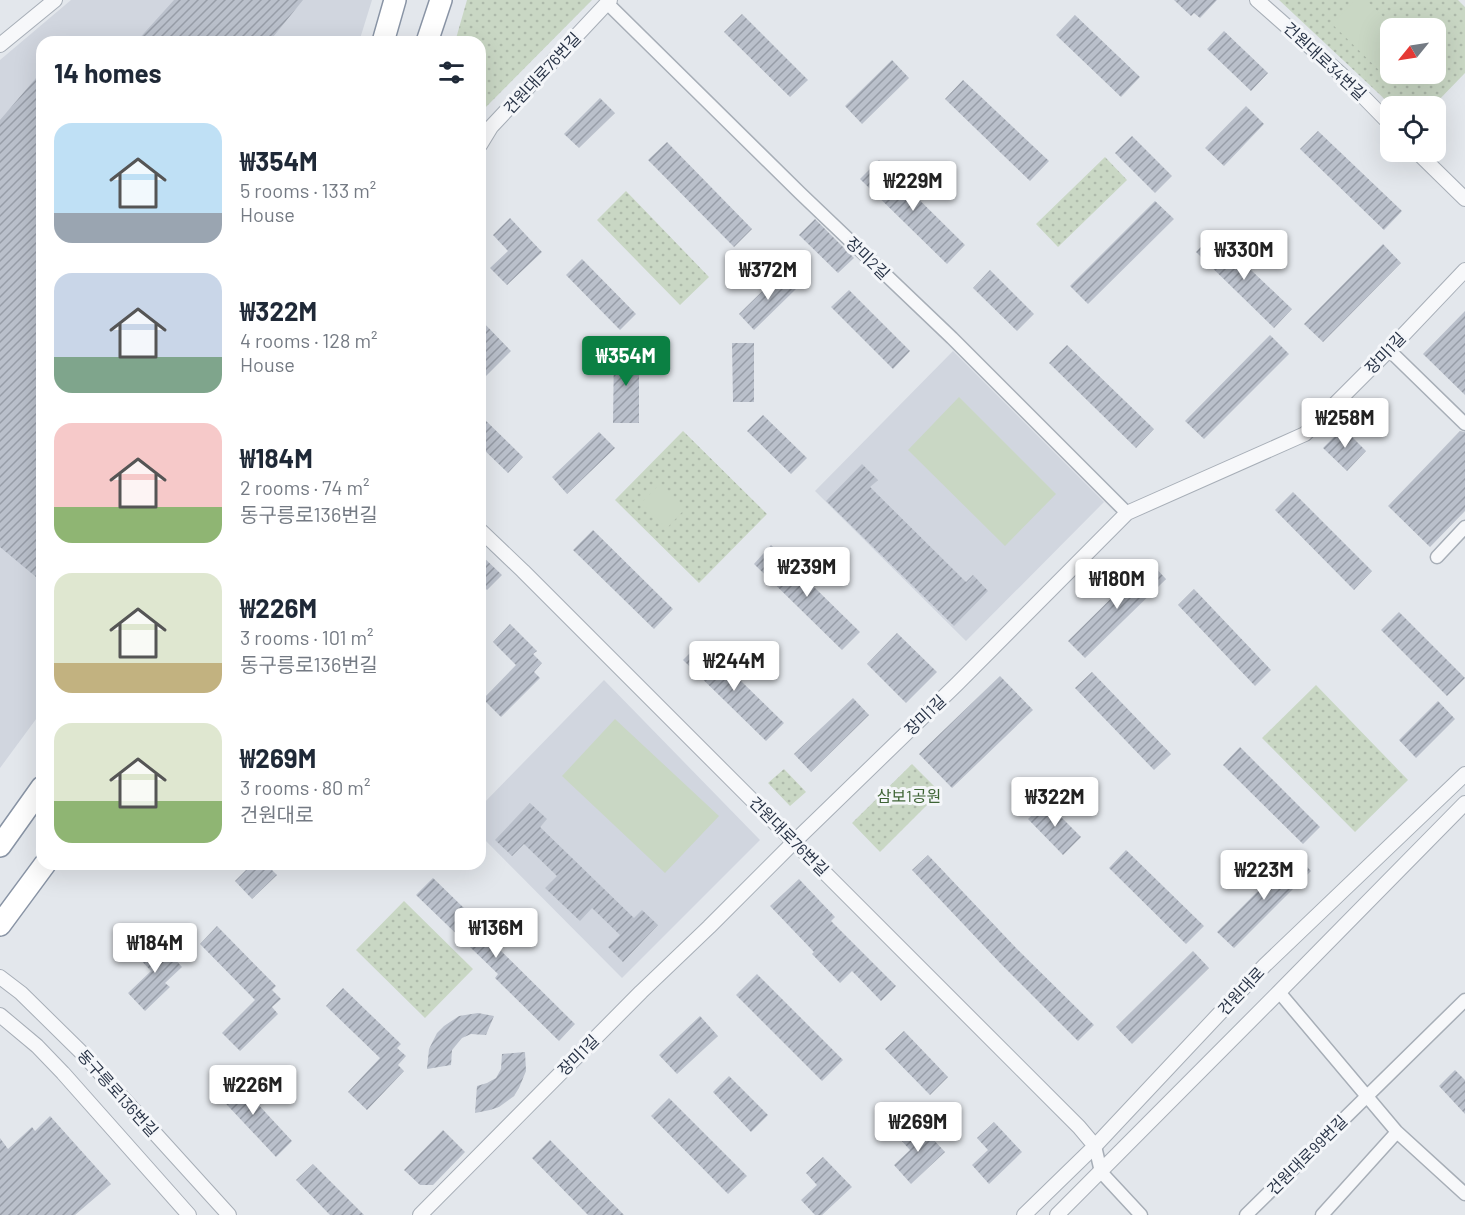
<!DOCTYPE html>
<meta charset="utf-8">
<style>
body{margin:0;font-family:Barlow,"Noto Sans KR",sans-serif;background:#f6f6f7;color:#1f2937;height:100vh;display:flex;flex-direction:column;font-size:22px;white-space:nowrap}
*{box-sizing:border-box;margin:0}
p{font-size:20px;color:#747a83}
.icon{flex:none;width:33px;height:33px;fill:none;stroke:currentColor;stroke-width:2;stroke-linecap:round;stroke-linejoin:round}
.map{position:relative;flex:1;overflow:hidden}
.side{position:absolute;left:36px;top:36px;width:450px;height:834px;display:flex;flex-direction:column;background:#fff;border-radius:18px;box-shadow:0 6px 24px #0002}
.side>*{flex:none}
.needle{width:39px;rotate:240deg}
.buttons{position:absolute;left:1380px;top:18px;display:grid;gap:12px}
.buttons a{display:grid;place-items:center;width:66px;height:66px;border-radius:12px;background:#fff;box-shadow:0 6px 24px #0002;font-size:30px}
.price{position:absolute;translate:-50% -51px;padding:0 14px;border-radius:6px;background:#fff;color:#222;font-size:20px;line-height:39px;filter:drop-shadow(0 2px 3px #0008)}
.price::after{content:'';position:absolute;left:50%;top:36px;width:18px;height:14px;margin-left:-9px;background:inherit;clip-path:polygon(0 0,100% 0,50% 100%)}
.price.on{background:#0b8043;color:#fff}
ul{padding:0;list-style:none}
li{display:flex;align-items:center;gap:18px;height:150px;padding:0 18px}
li span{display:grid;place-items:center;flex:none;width:168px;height:120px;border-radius:18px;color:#555}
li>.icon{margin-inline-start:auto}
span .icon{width:72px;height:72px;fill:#fffc;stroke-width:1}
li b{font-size:26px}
h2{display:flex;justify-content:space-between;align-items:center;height:72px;padding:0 18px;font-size:26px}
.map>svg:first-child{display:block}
.built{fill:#d1d6df}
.grass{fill:url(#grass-dots);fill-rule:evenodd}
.garden{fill:#c9d7c4}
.building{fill:url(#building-hatch)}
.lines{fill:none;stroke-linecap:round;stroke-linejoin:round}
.minor-casing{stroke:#a7aeb7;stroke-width:15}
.tertiary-casing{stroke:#a7aeb7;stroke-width:16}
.motorway-casing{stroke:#8994a5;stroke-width:24}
.minor{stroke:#f7f8fa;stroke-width:12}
.tertiary{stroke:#f7f8fa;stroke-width:14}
.motorway{stroke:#fff;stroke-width:21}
.labels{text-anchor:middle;stroke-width:6;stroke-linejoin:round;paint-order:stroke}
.street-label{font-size:16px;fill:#293447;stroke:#f4f6f9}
.park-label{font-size:16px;fill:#3e6435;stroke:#f4f6f9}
</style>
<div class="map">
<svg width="1465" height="1215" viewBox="0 0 1465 1215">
<defs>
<pattern id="grass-dots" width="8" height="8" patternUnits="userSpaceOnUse" patternTransform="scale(1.5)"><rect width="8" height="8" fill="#c9d7c4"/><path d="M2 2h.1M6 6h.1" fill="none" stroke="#adb9aa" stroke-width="1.8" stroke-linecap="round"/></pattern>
<pattern id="building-hatch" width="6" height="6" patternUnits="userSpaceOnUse" patternTransform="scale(1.5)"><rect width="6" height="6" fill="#bac0cb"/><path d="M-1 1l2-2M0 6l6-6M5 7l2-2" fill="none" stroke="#979da7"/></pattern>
</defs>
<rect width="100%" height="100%" fill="#e3e7ec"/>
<path class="built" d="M 71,0 L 372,0 L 359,42 L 42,42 L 42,711 L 0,768 L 0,60 Z
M 953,351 L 1104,502 L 966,641 L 815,491 Z
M 604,680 L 760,840 L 622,978 L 480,835 L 480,807 Z"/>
<path class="grass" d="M 467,0 L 592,0 L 480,113 L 480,42 L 455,42 Z
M 1279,0 L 1458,0 L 1465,7 L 1465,73 L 1433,106 L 1392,106 ZM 1390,28 L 1436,28 L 1436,74 L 1390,74 Z
M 1105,157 L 1127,180 L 1058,247 L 1036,224 Z
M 626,191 L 709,277 L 680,305 L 597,220 Z
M 683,431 L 767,514 L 699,583 L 615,500 Z
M 1316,685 L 1408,780 L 1355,832 L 1262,738 Z
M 912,764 L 940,792 L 880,852 L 852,823 Z
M 784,769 L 806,792 L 790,806 L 768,783 Z
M 404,901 L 473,969 L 425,1018 L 356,950 Z"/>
<path class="garden" d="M 1355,0 L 1366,0 L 1395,28 L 1390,28 L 1390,71 L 1385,76 L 1332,24 Z
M 959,397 L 1056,494 L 1005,546 L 908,450 Z
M 659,485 L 684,510 L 667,528 L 641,503 Z
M 615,719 L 719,816 L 665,873 L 562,776 Z"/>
<path class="building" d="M 174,0 L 303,0 L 269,42 L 136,42 Z
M 1174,0 L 1217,0 L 1200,18 L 1194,13 L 1191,16 Z
M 742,14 L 808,80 L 790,97 L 724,32 Z
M 1075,15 L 1140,77 L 1121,97 L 1056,35 Z
M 1224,31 L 1268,73 L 1251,91 L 1207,49 Z
M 892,60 L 909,78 L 862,124 L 845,106 Z
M 42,71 L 42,582 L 0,547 L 0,120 Z
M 963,80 L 1049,161 L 1030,181 L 945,99 Z
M 600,98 L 615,113 L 579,148 L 564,134 Z
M 1246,106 L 1264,124 L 1224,166 L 1205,148 Z
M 1318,131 L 1402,211 L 1384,230 L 1300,149 Z
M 1132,136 L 1172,176 L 1155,193 L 1115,153 Z
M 667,142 L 752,229 L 734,247 L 648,160 Z
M 879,160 L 965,245 L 947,264 L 860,179 Z
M 1155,201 L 1174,219 L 1088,304 L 1070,286 Z
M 510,218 L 542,252 L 507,285 L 490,268 L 508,251 L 493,235 Z
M 815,219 L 854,258 L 838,273 L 799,235 Z
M 1213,234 L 1292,309 L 1274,328 L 1196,252 Z
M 1383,244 L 1401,263 L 1323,342 L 1304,324 Z
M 582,259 L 636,314 L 620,330 L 566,275 Z
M 990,270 L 1034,314 L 1017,331 L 973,288 Z
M 782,272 L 797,288 L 754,330 L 739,314 Z
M 849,290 L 910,351 L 893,369 L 831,307 Z
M 1465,311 L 1465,395 L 1423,354 Z
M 480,319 L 511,351 L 480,382 Z
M 1270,335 L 1289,354 L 1204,439 L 1185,421 Z
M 732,343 L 754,343 L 754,402 L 733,402 Z
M 1067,345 L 1154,429 L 1136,448 L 1049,363 Z
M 614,351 L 639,352 L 639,423 L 613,423 Z
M 480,415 L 523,457 L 508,473 L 480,446 Z
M 763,415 L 807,458 L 791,474 L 747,431 Z
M 1343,428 L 1366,451 L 1347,471 L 1323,448 Z
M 1460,431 L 1465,432 L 1465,511 L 1430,547 L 1388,506 Z
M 599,432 L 615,448 L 567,494 L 552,477 Z
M 862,464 L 878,480 L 870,487 L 966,582 L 973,575 L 988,591 L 954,626 L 826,501 Z
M 1293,492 L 1372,571 L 1354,590 L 1275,510 Z
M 593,530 L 673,609 L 654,629 L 573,550 Z
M 771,545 L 860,632 L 842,650 L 754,564 Z
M 480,554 L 502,575 L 487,590 L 480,583 Z
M 1149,561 L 1166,579 L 1085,658 L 1068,641 Z
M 1194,589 L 1271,670 L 1255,686 L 1178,605 Z
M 1399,612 L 1465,678 L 1447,696 L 1381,630 Z
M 510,624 L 537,651 L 533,654 L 542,663 L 534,672 L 540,678 L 501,717 L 483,699 L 516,665 L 493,642 Z
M 897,633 L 937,672 L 906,703 L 867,664 Z
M 701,642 L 784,723 L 766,741 L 683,660 Z
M 1092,672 L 1171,754 L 1154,770 L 1075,688 Z
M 1000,676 L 1033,710 L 952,788 L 919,754 Z
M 853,698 L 869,715 L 811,772 L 794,754 Z
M 1438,701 L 1455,719 L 1416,758 L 1399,740 Z
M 1240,747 L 1320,827 L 1303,844 L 1223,765 Z
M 1046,802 L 1081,837 L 1063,855 L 1028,819 Z
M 530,803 L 547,819 L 540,827 L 634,918 L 642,910 L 658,925 L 623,962 L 608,947 L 620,935 L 592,908 L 580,921 L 545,888 L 557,876 L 524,844 L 512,856 L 495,840 Z
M 1126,850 L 1204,926 L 1186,944 L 1109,868 Z
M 1295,854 L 1311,871 L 1234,948 L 1217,932 Z
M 928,855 L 1017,949 L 1094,1025 L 1078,1041 L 1002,965 L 912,870 Z
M 252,864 L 279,864 L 272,870 L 277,875 L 252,899 L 235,881 Z
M 433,878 L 500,943 L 496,946 L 575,1024 L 559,1041 L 495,978 L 498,974 L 416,895 Z
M 799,879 L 835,917 L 831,921 L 896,986 L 881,1001 L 852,971 L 840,983 L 812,954 L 814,952 L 770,906 Z
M 217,926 L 276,986 L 272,990 L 281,999 L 272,1007 L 278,1014 L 240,1051 L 222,1033 L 255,1000 L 200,944 Z
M 156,938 L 182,967 L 165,983 L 170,987 L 145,1011 L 128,993 L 151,971 L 137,956 Z
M 1193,951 L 1209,968 L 1132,1044 L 1116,1027 Z
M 757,974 L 843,1060 L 822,1081 L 736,995 Z
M 343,988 L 401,1044 L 397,1048 L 406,1056 L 398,1065 L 404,1071 L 367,1110 L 348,1092 L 380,1058 L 326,1006 Z
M 478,1013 L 494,1016 L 486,1035 L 471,1034 L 462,1038 L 452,1050 L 451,1065 L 427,1069 L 429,1049 L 437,1033 L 444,1026 L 459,1016 Z
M 700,1016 L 718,1036 L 677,1074 L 659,1055 Z
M 904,1031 L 948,1077 L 930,1095 L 885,1049 Z
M 525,1052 L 526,1071 L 519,1088 L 514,1096 L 499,1107 L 490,1110 L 475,1113 L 477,1086 L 487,1083 L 496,1078 L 501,1069 L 502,1054 Z
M 1455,1070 L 1465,1080 L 1465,1114 L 1439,1086 Z
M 231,1075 L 292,1141 L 276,1157 L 214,1091 Z
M 729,1076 L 768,1115 L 751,1132 L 713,1092 Z
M 669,1098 L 747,1176 L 728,1194 L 651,1116 Z
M 50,1116 L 111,1184 L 75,1215 L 0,1215 L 0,1138 L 8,1149 L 32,1127 L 35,1131 Z
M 917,1122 L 945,1152 L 911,1184 L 894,1165 L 910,1150 L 899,1138 Z
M 994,1122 L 1022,1152 L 989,1184 L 972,1165 L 988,1150 L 977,1138 Z
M 443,1130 L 465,1152 L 433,1185 L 420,1185 L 404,1170 Z
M 550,1140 L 624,1215 L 588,1215 L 532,1158 Z
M 823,1157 L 852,1187 L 822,1215 L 815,1215 L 801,1200 L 817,1185 L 806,1173 Z
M 313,1164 L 364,1215 L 330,1215 L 296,1180 Z"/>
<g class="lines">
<g class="minor-casing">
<path id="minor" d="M 607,3 L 800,193 L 952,338 L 1127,513
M 1389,350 L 1465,424
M 1437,557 L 1465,527
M 1279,992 L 1397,1132 L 1465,1194
M 1095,1146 L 1101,1172 L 1141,1215
M 1246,1215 L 1465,1000
M 1322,1215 L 1397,1132"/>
</g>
<g class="tertiary-casing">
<path id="tertiary" d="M 1257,0 L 1342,75 L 1390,124
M 0,45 L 55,0
M 480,145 L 491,127 L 610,0
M 1417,152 L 1465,199
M 480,530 L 523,571 L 1079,1127 L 1095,1146
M 0,977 L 21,993 L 82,1053 L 229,1215
M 0,1015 L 37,1046 L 63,1073 L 189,1215
M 420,1215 L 641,992 L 709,927 L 795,841 L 957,684 L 1127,513 L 1305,434 L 1389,350 L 1465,270
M 1024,1215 L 1095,1146 L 1265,965 L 1465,774
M 1057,1215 L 1279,992 L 1465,803"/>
</g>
<g class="motorway-casing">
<path id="motorway" d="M 383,42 L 395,0
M 427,42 L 441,0
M 0,846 L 42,787
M 0,925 L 45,864"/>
</g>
<use href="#minor" class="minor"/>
<use href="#tertiary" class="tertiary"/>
<use href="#motorway" class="motorway"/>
</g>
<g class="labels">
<g class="street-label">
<text transform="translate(1325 61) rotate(43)" y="6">건원대로34번길</text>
<text transform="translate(542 73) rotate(-47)" y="6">건원대로76번길</text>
<text transform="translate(868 258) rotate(44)" y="6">장미2길</text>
<text transform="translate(1385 353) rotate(-46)" y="6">장미1길</text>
<text transform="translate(925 715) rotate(-44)" y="6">장미1길</text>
<text transform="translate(789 836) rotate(45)" y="6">건원대로76번길</text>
<text transform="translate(1241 991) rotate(-47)" y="6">건원대로</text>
<text transform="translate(578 1055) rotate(-45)" y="6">장미1길</text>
<text transform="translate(118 1093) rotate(48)" y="6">동구릉로136번길</text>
<text transform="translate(1307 1155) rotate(-45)" y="6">건원대로99번길</text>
</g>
<g class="park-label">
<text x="909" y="802">삼보1공원</text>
</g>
</g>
</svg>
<div class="buttons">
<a><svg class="needle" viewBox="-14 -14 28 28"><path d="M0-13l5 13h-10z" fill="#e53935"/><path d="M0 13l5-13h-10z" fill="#747a83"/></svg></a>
<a><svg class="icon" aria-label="locate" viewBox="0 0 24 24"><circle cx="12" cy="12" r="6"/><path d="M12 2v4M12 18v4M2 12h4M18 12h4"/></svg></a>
</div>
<b class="price" style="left:913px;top:212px">₩229M</b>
<b class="price" style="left:1244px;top:281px">₩330M</b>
<b class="price" style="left:768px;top:301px">₩372M</b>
<b class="price on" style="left:626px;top:387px">₩354M</b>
<b class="price" style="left:1345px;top:449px">₩258M</b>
<b class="price" style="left:807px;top:598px">₩239M</b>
<b class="price" style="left:1117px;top:610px">₩180M</b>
<b class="price" style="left:734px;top:692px">₩244M</b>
<b class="price" style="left:1055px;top:828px">₩322M</b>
<b class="price" style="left:1264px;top:901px">₩223M</b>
<b class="price" style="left:496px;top:959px">₩136M</b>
<b class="price" style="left:155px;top:974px">₩184M</b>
<b class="price" style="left:253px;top:1116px">₩226M</b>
<b class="price" style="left:918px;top:1153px">₩269M</b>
<section class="side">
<h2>14 homes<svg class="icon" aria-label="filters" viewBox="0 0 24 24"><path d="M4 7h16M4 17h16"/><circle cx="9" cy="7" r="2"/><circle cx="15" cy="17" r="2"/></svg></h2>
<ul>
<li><span style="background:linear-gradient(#bfe0f5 75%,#9aa5b1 0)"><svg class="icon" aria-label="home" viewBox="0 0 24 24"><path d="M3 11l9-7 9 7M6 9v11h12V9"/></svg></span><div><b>₩354M</b><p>5 rooms · 133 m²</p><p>House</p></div></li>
<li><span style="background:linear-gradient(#c9d6e8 70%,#7fa58c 0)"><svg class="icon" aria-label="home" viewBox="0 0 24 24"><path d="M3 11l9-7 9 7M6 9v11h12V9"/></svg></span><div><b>₩322M</b><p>4 rooms · 128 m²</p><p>House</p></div></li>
<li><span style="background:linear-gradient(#f6c9c9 70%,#8fb573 0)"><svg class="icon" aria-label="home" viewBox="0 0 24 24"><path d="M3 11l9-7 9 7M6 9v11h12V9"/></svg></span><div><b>₩184M</b><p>2 rooms · 74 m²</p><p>동구릉로136번길</p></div></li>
<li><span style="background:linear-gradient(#dfe7d0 75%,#c2b280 0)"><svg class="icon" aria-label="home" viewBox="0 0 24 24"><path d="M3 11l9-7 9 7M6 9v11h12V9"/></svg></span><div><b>₩226M</b><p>3 rooms · 101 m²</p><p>동구릉로136번길</p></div></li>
<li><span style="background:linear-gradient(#dfe7d0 65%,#8fb573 0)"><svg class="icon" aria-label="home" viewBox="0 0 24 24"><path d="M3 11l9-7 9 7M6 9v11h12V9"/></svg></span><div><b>₩269M</b><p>3 rooms · 80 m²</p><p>건원대로</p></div></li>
</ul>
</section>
</div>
